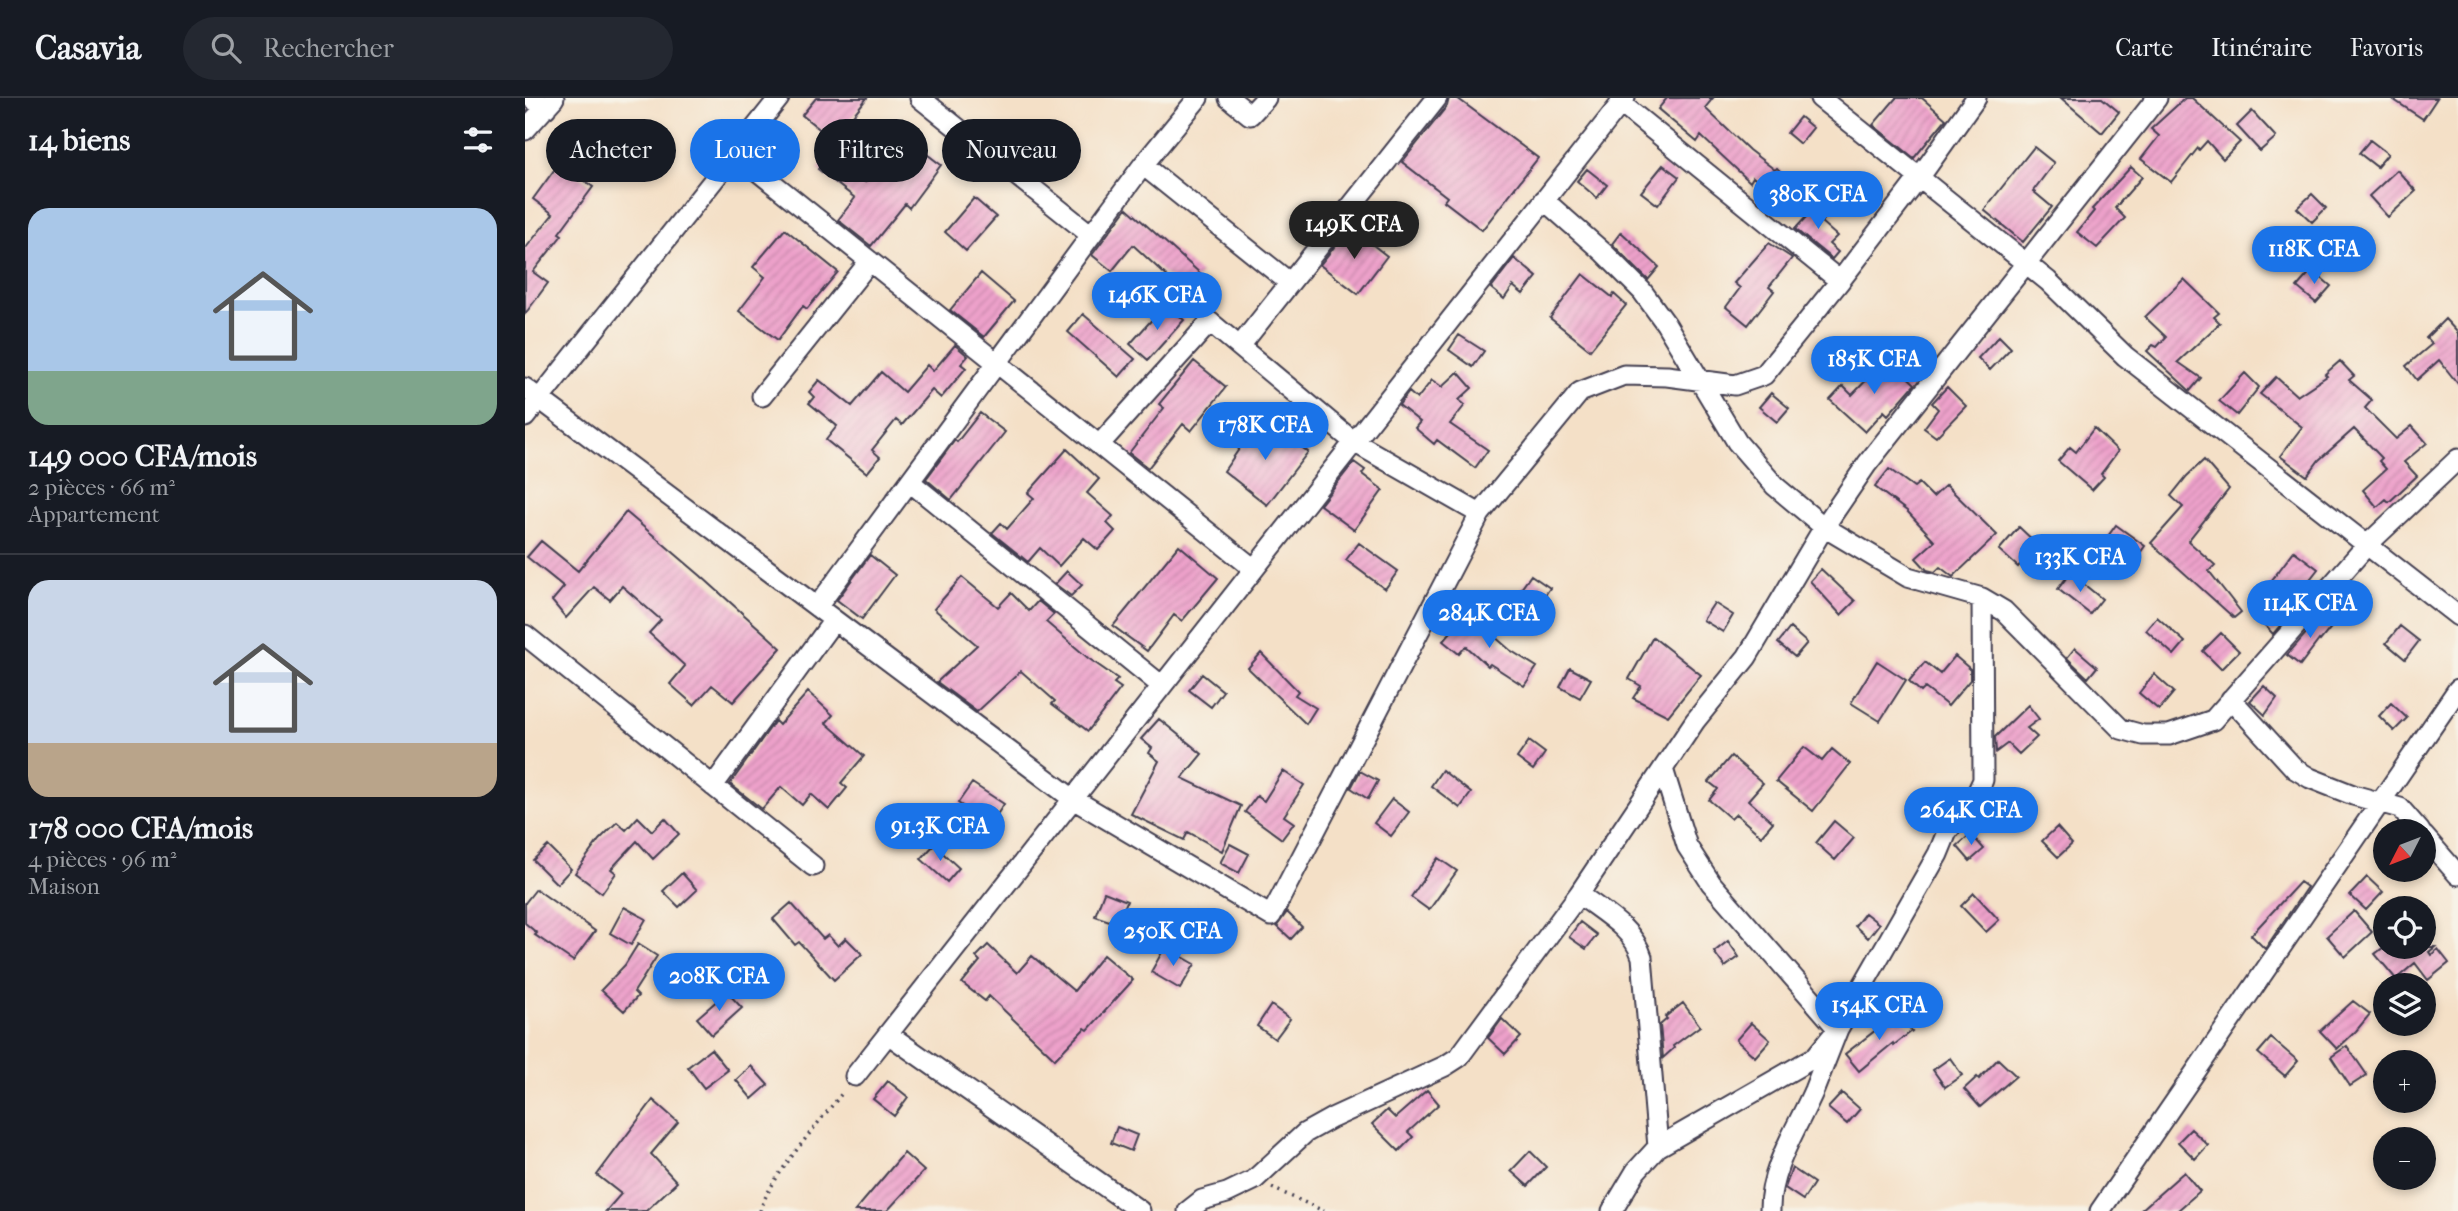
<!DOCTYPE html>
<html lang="fr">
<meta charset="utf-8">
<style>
body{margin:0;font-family:"IM FELL French Canon",serif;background:#242831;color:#f1f3f6;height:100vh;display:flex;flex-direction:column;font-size:26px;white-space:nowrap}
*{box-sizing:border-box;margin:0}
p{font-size:23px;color:#9ea1a6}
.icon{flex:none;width:38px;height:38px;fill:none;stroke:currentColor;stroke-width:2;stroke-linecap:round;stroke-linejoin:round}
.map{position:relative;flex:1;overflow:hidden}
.drawer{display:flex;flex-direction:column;background:#171b24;width:525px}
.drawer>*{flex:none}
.banner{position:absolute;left:21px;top:21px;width:665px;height:63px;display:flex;gap:14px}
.needle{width:46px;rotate:228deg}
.buttons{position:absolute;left:1848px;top:721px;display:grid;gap:14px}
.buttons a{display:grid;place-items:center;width:63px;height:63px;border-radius:50%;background:#171b24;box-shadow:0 4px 10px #0003;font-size:35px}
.price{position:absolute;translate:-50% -60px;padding:0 16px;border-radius:24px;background:#1a73e8;color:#fff;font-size:23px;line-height:46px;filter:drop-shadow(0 2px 4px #0008)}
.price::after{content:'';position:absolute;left:50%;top:42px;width:21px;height:16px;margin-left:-10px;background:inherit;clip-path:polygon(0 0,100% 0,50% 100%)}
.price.current{background:#222;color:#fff}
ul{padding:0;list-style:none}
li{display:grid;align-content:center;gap:14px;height:371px;padding:0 28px}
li+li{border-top:2px solid #363941}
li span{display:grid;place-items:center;height:217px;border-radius:21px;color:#555}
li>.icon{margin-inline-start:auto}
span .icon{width:126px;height:126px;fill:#fffc;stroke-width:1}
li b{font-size:30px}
h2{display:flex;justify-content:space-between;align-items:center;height:84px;padding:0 28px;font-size:30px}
.chip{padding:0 24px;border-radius:32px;background:#171b24;box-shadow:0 4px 10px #0003;font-size:24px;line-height:63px}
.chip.current{background:#1a73e8;color:#fff}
header{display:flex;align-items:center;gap:42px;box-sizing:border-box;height:98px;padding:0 35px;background:#171b24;border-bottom:2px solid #363941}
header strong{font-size:33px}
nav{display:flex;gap:38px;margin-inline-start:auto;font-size:24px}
.search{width:490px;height:63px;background:#242831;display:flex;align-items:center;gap:18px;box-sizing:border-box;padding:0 24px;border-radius:38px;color:#9ea1a6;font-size:26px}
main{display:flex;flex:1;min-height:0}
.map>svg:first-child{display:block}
.building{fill:url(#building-hatch)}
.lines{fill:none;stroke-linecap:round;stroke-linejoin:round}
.street-casing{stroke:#423e50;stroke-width:23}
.path{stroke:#423e50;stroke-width:3.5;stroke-dasharray:2 5;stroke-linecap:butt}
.street{stroke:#fff;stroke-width:19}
</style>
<header>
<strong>Casavia</strong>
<div class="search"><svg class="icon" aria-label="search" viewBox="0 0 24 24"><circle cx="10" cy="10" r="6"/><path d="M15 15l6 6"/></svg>Rechercher</div>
<nav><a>Carte</a><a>Itinéraire</a><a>Favoris</a></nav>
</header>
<main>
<section class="drawer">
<h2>14 biens<svg class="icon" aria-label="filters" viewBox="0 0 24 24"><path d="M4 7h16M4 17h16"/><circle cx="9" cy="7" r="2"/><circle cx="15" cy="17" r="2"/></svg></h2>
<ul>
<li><span style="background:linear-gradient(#a9c7e8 75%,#7fa58c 0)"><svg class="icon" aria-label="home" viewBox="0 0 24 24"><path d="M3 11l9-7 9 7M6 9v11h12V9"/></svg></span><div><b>149 000 CFA/mois</b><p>2 pièces · 66 m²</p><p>Appartement</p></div></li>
<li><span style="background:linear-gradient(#c9d6e8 75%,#b9a48a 0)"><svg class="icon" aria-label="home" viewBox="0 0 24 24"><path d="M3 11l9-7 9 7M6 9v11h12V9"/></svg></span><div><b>178 000 CFA/mois</b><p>4 pièces · 96 m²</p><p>Maison</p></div></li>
</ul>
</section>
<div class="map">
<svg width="1933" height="1113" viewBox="0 0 1933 1113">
<defs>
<pattern id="building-hatch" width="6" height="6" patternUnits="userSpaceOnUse" patternTransform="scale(1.75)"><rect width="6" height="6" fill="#eda1ca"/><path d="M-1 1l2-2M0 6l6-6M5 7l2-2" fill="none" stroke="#cb8aae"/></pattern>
</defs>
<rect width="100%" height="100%" fill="#f7f3e8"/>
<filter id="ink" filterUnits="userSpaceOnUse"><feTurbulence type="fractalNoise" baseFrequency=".0143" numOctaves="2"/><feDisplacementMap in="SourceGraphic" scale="14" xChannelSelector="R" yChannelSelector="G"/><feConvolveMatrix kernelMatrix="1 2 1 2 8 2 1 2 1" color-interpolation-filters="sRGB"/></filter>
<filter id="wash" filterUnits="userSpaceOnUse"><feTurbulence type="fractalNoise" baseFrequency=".00686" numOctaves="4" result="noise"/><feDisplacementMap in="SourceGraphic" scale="28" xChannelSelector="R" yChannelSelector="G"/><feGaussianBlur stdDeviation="1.57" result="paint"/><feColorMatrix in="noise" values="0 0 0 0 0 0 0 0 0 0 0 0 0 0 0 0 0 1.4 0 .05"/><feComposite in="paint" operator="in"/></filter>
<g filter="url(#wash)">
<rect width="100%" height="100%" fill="#f4e0c7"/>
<g id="blocks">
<path class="building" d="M 291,0 L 342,0 L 308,42 L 277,17 Z
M 924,0 L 932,0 L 1013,60 L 957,132 L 919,103 L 922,99 L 877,64 L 922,8 Z
M 1142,0 L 1188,0 L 1180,10 L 1224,52 L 1250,72 L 1252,70 L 1274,92 L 1260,106 L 1234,81 L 1233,83 L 1228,79 L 1225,84 L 1176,38 L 1172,44 L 1133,11 Z
M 1371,0 L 1397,0 L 1421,21 L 1389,60 L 1348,27 Z
M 1536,0 L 1577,0 L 1594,14 L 1577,35 Z
M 1660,0 L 1667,0 L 1715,44 L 1698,61 L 1682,43 L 1674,52 L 1673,50 L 1646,84 L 1616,61 L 1634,38 L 1626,31 Z
M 1866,0 L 1912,0 L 1898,21 Z
M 1727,13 L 1751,39 L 1735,53 L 1712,28 Z
M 1275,19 L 1288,30 L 1275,46 L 1262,35 Z
M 376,36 L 416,67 L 384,110 L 380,106 L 346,148 L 313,122 L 330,100 L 293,71 L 304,56 L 340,84 Z
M 1845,42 L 1863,56 L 1852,69 L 1834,55 Z
M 1509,49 L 1529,65 L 1508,93 L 1527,109 L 1498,144 L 1459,112 Z
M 35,64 L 68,89 L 34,135 L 37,137 L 8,174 L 23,185 L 0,216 L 0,151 L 28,116 L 8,101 Z
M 1138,67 L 1154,79 L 1133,107 L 1116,94 Z
M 1606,69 L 1617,79 L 1590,110 L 1600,120 L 1572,150 L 1552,134 L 1569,113 L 1567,111 Z
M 1062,71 L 1082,87 L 1072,100 L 1052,83 Z
M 1872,72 L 1891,93 L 1863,119 L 1844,98 Z
M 1787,96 L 1801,110 L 1787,124 L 1772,110 Z
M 449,100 L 471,119 L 441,153 L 420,134 Z
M 1294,105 L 1305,113 L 1296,124 L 1312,138 L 1304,146 L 1313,154 L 1307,161 L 1270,131 Z
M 602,110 L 676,176 L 659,194 L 608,147 L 587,173 L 567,157 Z
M 825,129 L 862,158 L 833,196 L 795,167 Z
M 260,131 L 313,174 L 282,211 L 278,208 L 253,242 L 214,213 L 240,179 L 228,169 Z
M 1096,134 L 1134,169 L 1123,182 L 1087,146 Z
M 1244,145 L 1267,160 L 1244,189 L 1249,193 L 1223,227 L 1201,209 L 1215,190 L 1209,185 Z
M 989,160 L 1012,179 L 998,196 L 988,188 L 979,201 L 966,190 Z
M 1787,172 L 1806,188 L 1791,205 L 1772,189 Z
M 456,175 L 489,203 L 459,239 L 425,212 Z
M 1058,176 L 1087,199 L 1089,196 L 1101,207 L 1065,252 L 1025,220 Z
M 1659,181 L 1694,215 L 1689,219 L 1695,225 L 1653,264 L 1676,280 L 1665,293 L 1622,253 L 1628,247 L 1632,249 L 1641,239 L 1620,219 Z
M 641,206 L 659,222 L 623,262 L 605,246 Z
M 558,216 L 610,261 L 594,279 L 543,234 Z
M 1920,221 L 1933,235 L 1933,286 L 1914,262 L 1892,282 L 1881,268 L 1907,246 L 1901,240 Z
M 934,237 L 959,253 L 948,269 L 924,252 Z
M 1474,238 L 1486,250 L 1465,272 L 1453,260 Z
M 430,247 L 443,258 L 436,266 L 441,270 L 416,300 L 407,292 L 377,327 L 371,322 L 347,352 L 355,359 L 342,375 L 301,342 L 312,328 L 284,305 L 289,299 L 284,294 L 294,282 L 327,308 L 356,274 L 379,294 L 402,267 L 408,273 Z
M 669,263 L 701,289 L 666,333 L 658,326 L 623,370 L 604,355 L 639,310 L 634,306 Z
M 1815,263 L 1829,278 L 1824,282 L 1847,302 L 1840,310 L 1871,341 L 1887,328 L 1902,345 L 1879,364 L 1892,378 L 1864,404 L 1861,401 L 1852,409 L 1838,392 L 1861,371 L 1854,363 L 1857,360 L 1829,331 L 1794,362 L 1782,378 L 1755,358 L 1777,329 L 1735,296 L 1751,279 L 1772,298 L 1802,278 L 1800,276 Z
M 1357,266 L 1364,273 L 1370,267 L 1390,286 L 1363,317 L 1359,313 L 1340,334 L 1305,302 L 1318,288 L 1327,297 Z
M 933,274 L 947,290 L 934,302 L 940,307 L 925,326 L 963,352 L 950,370 L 912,342 L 909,346 L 890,330 L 895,324 L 874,307 L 884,294 L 892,301 L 907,282 L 917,289 Z
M 1720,275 L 1734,289 L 1712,317 L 1694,303 Z
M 1422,289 L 1441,308 L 1411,339 L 1399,330 L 1413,311 L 1407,305 Z
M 1246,295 L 1264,310 L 1252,324 L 1234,309 Z
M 455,315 L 480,334 L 426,402 L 401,381 L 430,342 L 432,344 Z
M 734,322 L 764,345 L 767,342 L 783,354 L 742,407 L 699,373 Z
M 1569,330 L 1593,353 L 1576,376 L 1579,379 L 1567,392 L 1533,363 L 1545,349 L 1551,354 Z
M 542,351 L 574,381 L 562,395 L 588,418 L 582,425 L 590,433 L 573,452 L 559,440 L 534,468 L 515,450 L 503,464 L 467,435 L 476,425 L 482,431 L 509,400 L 503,395 Z
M 1679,362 L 1704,391 L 1663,443 L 1690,467 L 1684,473 L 1716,514 L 1709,520 L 1626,445 L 1658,409 L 1646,398 L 1662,378 Z
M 829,364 L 840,372 L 837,376 L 858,392 L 829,432 L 795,407 Z
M 1364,371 L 1389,389 L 1394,385 L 1408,399 L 1421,387 L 1472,437 L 1428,479 L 1415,469 L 1410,474 L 1402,472 L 1391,460 L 1410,443 L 1382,413 L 1350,389 Z
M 101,414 L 176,478 L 256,550 L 208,604 L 187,587 L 169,607 L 145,586 L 160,568 L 124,535 L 136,522 L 97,488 L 85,502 L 69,489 L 41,520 L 27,503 L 39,489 L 2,459 L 16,443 L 53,473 Z
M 1591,427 L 1620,448 L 1607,466 L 1578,445 Z
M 1494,429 L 1513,447 L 1493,469 L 1474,452 Z
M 834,445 L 873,473 L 860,491 L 821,462 Z
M 654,447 L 693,480 L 657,523 L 649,517 L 622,553 L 588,528 Z
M 1769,453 L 1793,471 L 1772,498 L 1777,502 L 1748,536 L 1736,523 L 1749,512 L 1734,499 Z
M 345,457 L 370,477 L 337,521 L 312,502 Z
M 1296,471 L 1330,503 L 1316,517 L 1285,483 Z
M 542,473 L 557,487 L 546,498 L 530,486 Z
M 1545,475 L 1577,501 L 1565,516 L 1533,491 Z
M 1006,477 L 1025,490 L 1013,507 L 994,494 Z
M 437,479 L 473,509 L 486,495 L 504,513 L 513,503 L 529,516 L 521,524 L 563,560 L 593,581 L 589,585 L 596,590 L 563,633 L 527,606 L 530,603 L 496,573 L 452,614 L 412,584 L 452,547 L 409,511 Z
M 1189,505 L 1208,517 L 1198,534 L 1178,522 Z
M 941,517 L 958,532 L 960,530 L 985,552 L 1012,569 L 999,588 L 965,566 L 963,568 L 941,548 L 934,556 L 918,543 Z
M 1797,517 L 1809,526 L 1795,543 L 1794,542 L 1775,567 L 1762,557 Z
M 1632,519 L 1660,544 L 1649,557 L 1621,532 Z
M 1875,528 L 1894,543 L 1880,561 L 1861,545 Z
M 1265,530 L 1282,545 L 1270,559 L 1253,545 Z
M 1696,535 L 1714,553 L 1696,571 L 1678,553 Z
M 1128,539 L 1176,577 L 1143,618 L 1108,600 L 1116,588 L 1104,581 Z
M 1550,550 L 1572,569 L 1563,580 L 1542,560 Z
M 736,555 L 773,593 L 770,597 L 791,610 L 781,626 L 723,570 Z
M 1430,558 L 1445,571 L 1445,582 L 1423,608 L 1400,590 L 1396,594 L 1384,583 L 1400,564 L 1415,576 Z
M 1352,563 L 1381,582 L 1355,623 L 1326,605 Z
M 1045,570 L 1066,581 L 1055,600 L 1035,589 Z
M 677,576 L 698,593 L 686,609 L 664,592 Z
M 1629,576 L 1649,594 L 1634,612 L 1614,595 Z
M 1739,588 L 1752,600 L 1740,617 L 1725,603 Z
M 283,594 L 308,617 L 301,625 L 339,658 L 316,685 L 322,690 L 304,712 L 286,696 L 277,707 L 256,689 L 237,711 L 205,686 L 250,623 L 254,627 Z
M 1866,605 L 1882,620 L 1869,633 L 1854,618 Z
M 1503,607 L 1514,621 L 1502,630 L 1512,639 L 1494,656 L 1483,645 L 1471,654 L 1470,639 Z
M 634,621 L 677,656 L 657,680 L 716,708 L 697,753 L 663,734 L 659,742 L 606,716 L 634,663 L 624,655 L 627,650 L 616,641 Z
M 1004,643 L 1020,655 L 1008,672 L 992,660 Z
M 1279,649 L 1297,663 L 1307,651 L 1325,666 L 1288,713 L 1251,683 Z
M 1206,658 L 1238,685 L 1223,702 L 1248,724 L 1236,738 L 1211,716 L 1206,721 L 1184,702 L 1193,691 L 1184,684 Z
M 917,672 L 946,695 L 935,710 L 906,688 Z
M 758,673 L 779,687 L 759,718 L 769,725 L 757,741 L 720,714 L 732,698 L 739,703 Z
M 835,673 L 853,683 L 843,701 L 826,690 Z
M 447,685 L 479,706 L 465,727 L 433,705 Z
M 867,701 L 884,714 L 866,738 L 849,725 Z
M 113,719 L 127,733 L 140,720 L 154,736 L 128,761 L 112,743 L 86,771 L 91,775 L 77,795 L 50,775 L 74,742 L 92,724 L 101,732 Z
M 1309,723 L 1329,740 L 1310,762 L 1291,745 Z
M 1532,729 L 1547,746 L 1533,759 L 1517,743 Z
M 1446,736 L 1459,751 L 1445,763 L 1432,748 Z
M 705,746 L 724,756 L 714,775 L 695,765 Z
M 409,747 L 434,770 L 422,784 L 396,761 Z
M 23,748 L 46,771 L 32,786 L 8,762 Z
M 913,760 L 932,773 L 904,812 L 886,799 Z
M 157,775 L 172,792 L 154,809 L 138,793 Z
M 1842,779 L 1858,794 L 1841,812 L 1825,797 Z
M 1775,784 L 1782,789 L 1740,851 L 1726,837 Z
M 11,791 L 70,833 L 48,863 L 10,837 L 12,835 L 0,825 L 0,805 Z
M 579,794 L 602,803 L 593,826 L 570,818 Z
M 1449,795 L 1474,822 L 1461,834 L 1436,808 Z
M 266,805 L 298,841 L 303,837 L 313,848 L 321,840 L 337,856 L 309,882 L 274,844 L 270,847 L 248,821 Z
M 99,809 L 121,821 L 106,847 L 85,835 Z
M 1829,813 L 1847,834 L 1820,859 L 1802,838 Z
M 762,814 L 777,829 L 766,841 L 752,828 Z
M 1340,815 L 1354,826 L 1343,840 L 1330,828 Z
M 1055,824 L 1072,837 L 1061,851 L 1044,839 Z
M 1203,843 L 1214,859 L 1200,869 L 1189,854 Z
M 113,846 L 132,858 L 109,894 L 113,898 L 99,913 L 76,892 L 100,867 Z
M 463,847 L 492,875 L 507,858 L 549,893 L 578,857 L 608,882 L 563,932 L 560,930 L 530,961 L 464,898 L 460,903 L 437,885 L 455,863 L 451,859 Z
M 640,849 L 670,866 L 655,891 L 626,874 Z
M 1859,849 L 1910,849 L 1904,854 L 1906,857 L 1913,851 L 1924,865 L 1903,882 L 1890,865 L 1871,881 L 1850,856 Z
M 202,894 L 217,910 L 187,937 L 172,920 Z
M 1828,903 L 1845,916 L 1831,933 L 1812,951 L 1795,933 Z
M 1158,905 L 1175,928 L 1148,948 L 1149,950 L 1138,960 L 1135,927 L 1142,921 L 1140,919 Z
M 746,907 L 765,921 L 750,941 L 732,928 Z
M 1373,915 L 1387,933 L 1369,947 L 1368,945 L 1334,973 L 1320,956 Z
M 977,921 L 996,939 L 980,956 L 963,940 Z
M 1226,925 L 1245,942 L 1230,959 L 1211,942 Z
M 1746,940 L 1773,963 L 1760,978 L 1733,955 Z
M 1822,948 L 1842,977 L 1825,988 L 1806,959 Z
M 186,951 L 203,972 L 179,990 L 163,969 Z
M 1425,960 L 1437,977 L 1420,989 L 1408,972 Z
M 1473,961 L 1491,978 L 1455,1009 L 1439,991 L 1452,979 L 1454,981 Z
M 226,968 L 243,987 L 227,1001 L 211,982 Z
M 363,983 L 383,999 L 369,1018 L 348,1001 Z
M 902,992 L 914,1006 L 883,1034 L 888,1039 L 874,1053 L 847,1026 L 862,1012 L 870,1020 Z
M 1317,995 L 1335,1011 L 1322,1026 L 1303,1010 Z
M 128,1002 L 153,1024 L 126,1056 L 152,1084 L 121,1113 L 81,1113 L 96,1096 L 72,1077 Z
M 592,1029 L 612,1037 L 606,1053 L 586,1045 Z
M 1666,1031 L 1683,1047 L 1670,1061 L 1653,1044 Z
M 1005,1053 L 1021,1069 L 1003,1088 L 986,1073 Z
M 379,1055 L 399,1073 L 362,1113 L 330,1113 Z
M 1267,1070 L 1289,1085 L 1278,1102 L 1260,1090 Z
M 1659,1074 L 1675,1093 L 1652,1113 L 1615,1113 Z"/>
</g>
</g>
<g filter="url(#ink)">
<use href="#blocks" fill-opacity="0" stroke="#423e50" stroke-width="2"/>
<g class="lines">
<g class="street-casing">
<path id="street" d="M 6,0 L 21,10
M 395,0 L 566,137
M 704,0 L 725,17 L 741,0
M 1295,0 L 1523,183 L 1600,258 L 1933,518
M 1095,5 L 1315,183
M 0,32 L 29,0
M 210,55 L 729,471
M 618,67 L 765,185
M 1019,102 L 1079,155 L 1117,193 L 1141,226 L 1212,344 L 1250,388 L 1299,429 L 1383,479 L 1457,500 L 1479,513 L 1596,631 L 1618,637 L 1644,637 L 1688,622 L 1842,447 L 1933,361
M 715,248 L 912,0
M 0,290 L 548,701 L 746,818 L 955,416 L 1055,294 L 1099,277 L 1142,278 L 1210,287 L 1239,277 L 1315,183 L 1394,80 L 1451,0
M 237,298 L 345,163
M 0,319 L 254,0
M 574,347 L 685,224 L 829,344 L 955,416
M 385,384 L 637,588
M 292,509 L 618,67 L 673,0
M 0,537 L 288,768
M 1706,601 L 1770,671 L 1785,680 L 1828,697 L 1875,710 L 1895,733
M 1138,671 L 1162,748 L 1186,785 L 1313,931 C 1305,951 1297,972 1289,992 C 1273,1029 1244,1071 1245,1113
M 188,688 L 309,522
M 1899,738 L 1933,777
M 1054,796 C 1077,814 1108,830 1117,859 L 1133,1049
M 363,936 L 615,1113
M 330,978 L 1100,0
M 663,1113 L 677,1102 L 702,1095 L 729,1082 L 780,1035 L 807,1020 L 920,968 L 934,959 L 1054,796 L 1170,623 L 1222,559 L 1299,429 L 1342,366 L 1632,0
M 1087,1113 L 1111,1073 L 1133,1049 L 1290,959 L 1313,931 L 1413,756 L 1422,734 L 1451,697 L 1458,682 L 1457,500
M 1575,1113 L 1933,591"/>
</g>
<path class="path" d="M 747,1090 L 799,1113
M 235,1113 C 243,1082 297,1021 318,994"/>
<use href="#street" class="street"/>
</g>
</g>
</svg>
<div class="buttons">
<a><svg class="needle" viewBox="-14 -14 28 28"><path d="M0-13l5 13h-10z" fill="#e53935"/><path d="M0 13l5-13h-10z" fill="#9ea1a6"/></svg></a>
<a><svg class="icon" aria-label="locate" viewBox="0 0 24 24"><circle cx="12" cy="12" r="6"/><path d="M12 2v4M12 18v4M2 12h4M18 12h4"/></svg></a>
<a><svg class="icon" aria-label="layers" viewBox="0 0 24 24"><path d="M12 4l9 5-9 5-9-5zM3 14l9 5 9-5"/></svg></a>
<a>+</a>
<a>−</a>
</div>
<b class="price" style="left:1293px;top:133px">380K CFA</b>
<b class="price current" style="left:829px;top:163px">149K CFA</b>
<b class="price" style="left:1789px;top:188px">118K CFA</b>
<b class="price" style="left:632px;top:234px">146K CFA</b>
<b class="price" style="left:1349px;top:298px">185K CFA</b>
<b class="price" style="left:740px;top:364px">178K CFA</b>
<b class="price" style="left:1555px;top:496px">133K CFA</b>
<b class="price" style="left:1785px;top:542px">114K CFA</b>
<b class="price" style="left:964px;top:552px">284K CFA</b>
<b class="price" style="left:1446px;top:749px">264K CFA</b>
<b class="price" style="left:415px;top:765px">91.3K CFA</b>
<b class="price" style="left:648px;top:870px">250K CFA</b>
<b class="price" style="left:194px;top:915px">208K CFA</b>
<b class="price" style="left:1354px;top:944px">154K CFA</b>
<div class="banner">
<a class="chip">Acheter</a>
<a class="chip current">Louer</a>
<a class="chip">Filtres</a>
<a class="chip">Nouveau</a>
</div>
</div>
</main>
